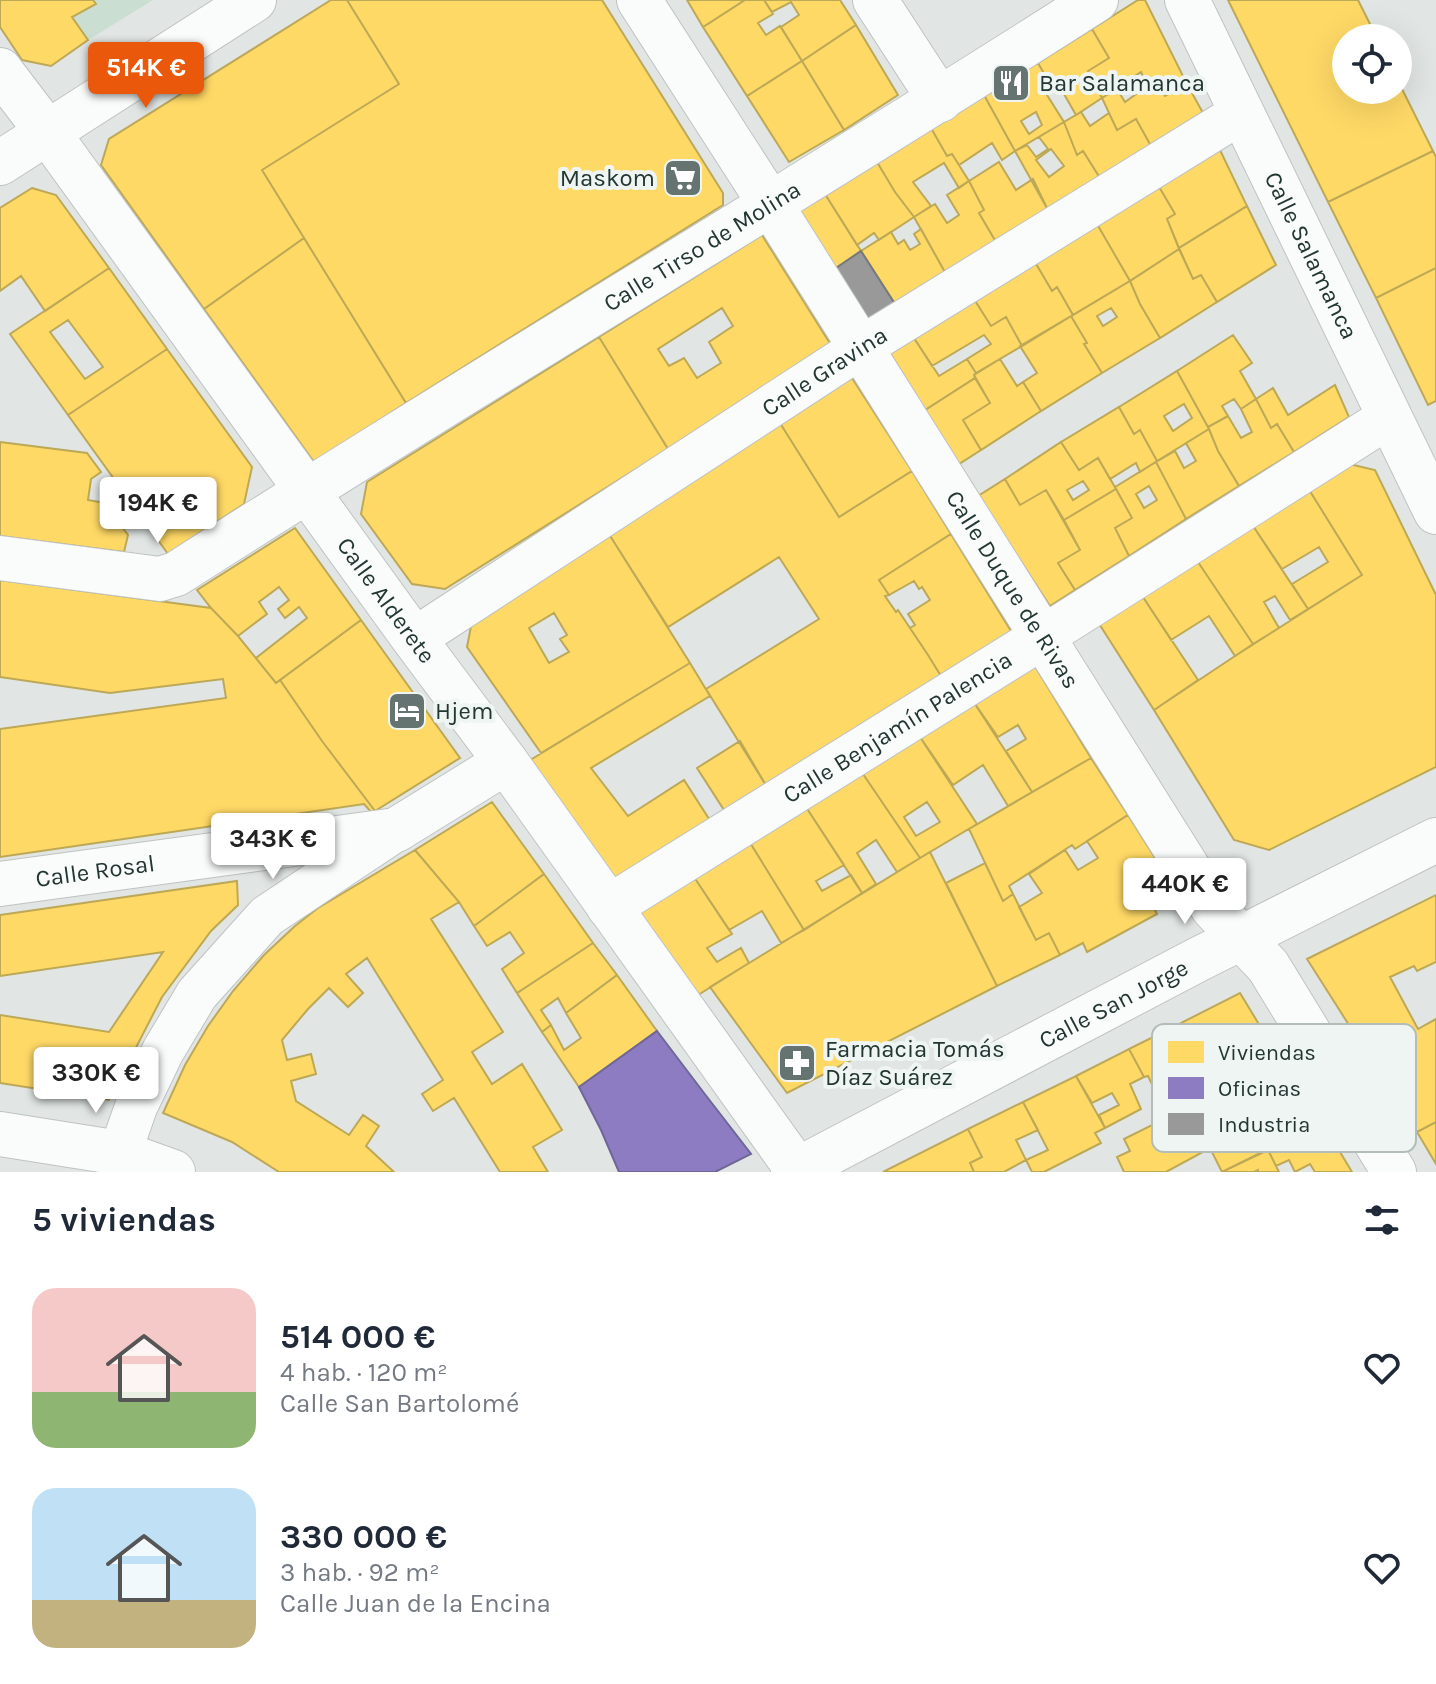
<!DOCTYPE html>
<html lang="es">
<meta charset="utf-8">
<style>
body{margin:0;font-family:Karla,sans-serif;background:#f6f6f7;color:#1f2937;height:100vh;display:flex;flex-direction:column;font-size:30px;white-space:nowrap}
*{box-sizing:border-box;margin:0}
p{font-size:26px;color:#747a83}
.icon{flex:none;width:44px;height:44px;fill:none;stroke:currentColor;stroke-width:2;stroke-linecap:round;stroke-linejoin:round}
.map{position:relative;height:1172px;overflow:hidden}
.panel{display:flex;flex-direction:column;background:#fff;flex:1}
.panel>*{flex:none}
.controls{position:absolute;left:1332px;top:24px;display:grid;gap:16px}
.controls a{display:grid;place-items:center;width:80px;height:80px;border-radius:50%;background:#fff;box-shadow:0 8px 32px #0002;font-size:40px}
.price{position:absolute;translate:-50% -68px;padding:0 18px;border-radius:8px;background:#fff;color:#222;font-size:26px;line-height:52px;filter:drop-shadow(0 2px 4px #0008)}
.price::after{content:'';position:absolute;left:50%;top:48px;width:24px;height:18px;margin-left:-12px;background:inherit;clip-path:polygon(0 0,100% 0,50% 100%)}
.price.current{background:#ea580c;color:#fff}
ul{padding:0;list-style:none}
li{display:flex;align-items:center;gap:24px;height:200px;padding:0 32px}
li span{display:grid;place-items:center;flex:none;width:224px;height:160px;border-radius:24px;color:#555}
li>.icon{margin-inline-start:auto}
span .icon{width:96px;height:96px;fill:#fffc;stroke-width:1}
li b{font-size:34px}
h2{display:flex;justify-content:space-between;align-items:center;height:96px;padding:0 32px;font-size:34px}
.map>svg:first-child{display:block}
.green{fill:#cbded2}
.homes{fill:#ffd966;stroke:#bda856;stroke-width:2;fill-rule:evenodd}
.offices{fill:#8e7cc3;stroke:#6e6798;stroke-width:2}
.industry{fill:#999;stroke:#757b7a;stroke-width:2}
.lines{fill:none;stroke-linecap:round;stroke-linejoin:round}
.pedestrian-casing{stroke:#bec3c1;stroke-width:44}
.minor-casing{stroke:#bec3c1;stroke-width:46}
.secondary-casing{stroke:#bec3c1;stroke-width:46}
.pedestrian{stroke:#fafbfb;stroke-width:42}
.minor{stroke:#fafbfb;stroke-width:44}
.secondary{stroke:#fafbfb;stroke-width:44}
.labels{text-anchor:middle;stroke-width:8;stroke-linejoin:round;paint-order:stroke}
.poi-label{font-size:24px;fill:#223632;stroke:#eff5f2;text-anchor:start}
.street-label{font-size:24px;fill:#223632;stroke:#eff5f2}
.key{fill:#eff5f2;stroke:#b2bcb8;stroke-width:2}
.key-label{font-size:22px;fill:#223632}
</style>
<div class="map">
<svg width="1436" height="1172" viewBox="0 0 1436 1172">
<rect width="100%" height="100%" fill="#e1e6e4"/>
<path class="green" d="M 93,0 L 153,0 L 88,40 L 72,17 L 95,4 Z"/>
<path class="homes" d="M 0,0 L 93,0 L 96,4 L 72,17 L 88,40 L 51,66 L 22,60 L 0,27 Z
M 331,0 L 347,0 L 399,84 L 262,170 L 304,238 L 204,309 L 101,165 L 109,139 Z
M 347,0 L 602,0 L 723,193 L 723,205 L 406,403 L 262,170 L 399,84 Z
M 687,0 L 745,0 L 703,27 Z
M 745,0 L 764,0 L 773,14 L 758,23 L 766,35 L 780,26 L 802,61 L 747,96 L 703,27 Z
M 764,0 L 840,0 L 856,25 L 802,61 L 781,27 L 799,15 L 791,2 L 772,12 Z
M 1138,0 L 1145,0 L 1187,84 L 1165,96 L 1156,80 L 1148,87 L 1141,72 L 1102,98 L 1088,71 L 1109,58 L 1092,29 Z
M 1228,0 L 1358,0 L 1377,38 L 1346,38 L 1346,90 L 1398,90 L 1398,81 L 1433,151 L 1328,202 Z
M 856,25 L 898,95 L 844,130 L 802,61 Z
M 1092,29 L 1109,58 L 1088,71 L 1102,98 L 1076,115 L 1060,87 L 1054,91 L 1038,63 Z
M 802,61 L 844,130 L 789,162 L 747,96 Z
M 1038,63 L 1054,91 L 1047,95 L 1064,122 L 1015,151 L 984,95 ZM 1036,112 L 1042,125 L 1029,134 L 1021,121 Z
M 1156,80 L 1165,96 L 1187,84 L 1203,113 L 1151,146 L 1136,119 L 1117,130 L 1102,98 L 1117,89 L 1125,102 Z
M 984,95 L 1015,151 L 1002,160 L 992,143 L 959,165 L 952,154 L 947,156 L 931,128 Z
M 1081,112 L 1090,126 L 1109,113 L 1117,130 L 1136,119 L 1151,146 L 1100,178 L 1083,151 L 1077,155 L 1064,122 Z
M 1064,122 L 1077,155 L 1083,151 L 1100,178 L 1048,210 L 1015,151 L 1027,145 L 1036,157 L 1048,149 L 1039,137 ZM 1051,149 L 1064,166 L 1049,177 L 1036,160 Z
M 931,128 L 947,156 L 952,154 L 969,181 L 959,188 L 944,163 L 913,182 L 931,206 L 914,217 L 895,192 L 877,162 Z
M 1219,148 L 1247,206 L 1179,248 L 1167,219 L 1175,214 L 1158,185 Z
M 1433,151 L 1436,157 L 1436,268 L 1376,298 L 1328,202 Z
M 877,162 L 895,192 L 914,217 L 879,240 L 874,233 L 857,245 L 825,194 Z
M 999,162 L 1016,190 L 1033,179 L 1048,210 L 996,242 L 979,213 L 984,210 L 969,181 Z
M 969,181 L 984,210 L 979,213 L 996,242 L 946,274 L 914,217 L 935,204 L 947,223 L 959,215 L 947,195 Z
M 1158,185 L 1175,214 L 1167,219 L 1179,249 L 1130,281 L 1097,224 Z
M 32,188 L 56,195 L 109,268 L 45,311 L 21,276 L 0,291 L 0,208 Z
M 825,194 L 861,251 L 836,268 L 799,210 Z
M 1247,206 L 1276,265 L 1217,302 L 1201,275 L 1193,279 L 1179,248 Z
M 1097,224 L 1130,281 L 1073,315 L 1057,287 L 1052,291 L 1035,262 Z
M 921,229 L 946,274 L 895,304 L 861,251 L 891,232 L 898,244 L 904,240 L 910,250 L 920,244 L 914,234 Z
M 762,235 L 831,345 L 668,449 L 599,337 ZM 722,308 L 733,326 L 709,342 L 721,363 L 697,378 L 684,358 L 669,366 L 658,349 Z
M 304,238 L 406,403 L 314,462 L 204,309 Z
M 1179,249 L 1193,279 L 1201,275 L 1217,302 L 1160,338 L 1140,304 L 1130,281 Z
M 1035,262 L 1052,291 L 1057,287 L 1073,315 L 1022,346 L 1006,317 L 991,326 L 974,299 Z
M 109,268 L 167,349 L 68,415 L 10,334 ZM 68,320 L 103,367 L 85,379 L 50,332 Z
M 1436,268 L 1436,401 L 1428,405 L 1376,298 Z
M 1130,281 L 1140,304 L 1160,338 L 1102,373 L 1084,344 L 1087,343 L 1071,316 ZM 1111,308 L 1117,317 L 1103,326 L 1097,316 Z
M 974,299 L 991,326 L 1006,317 L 1022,346 L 976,373 L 967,359 L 991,344 L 984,335 L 932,366 L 914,338 Z
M 1071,316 L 1087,343 L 1084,344 L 1102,373 L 1041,411 L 1023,382 L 1037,373 L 1020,346 Z
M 1233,335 L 1252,363 L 1240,371 L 1256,399 L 1241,409 L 1234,399 L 1222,406 L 1228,416 L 1208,427 L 1177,371 Z
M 599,337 L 668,449 L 445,589 L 412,584 L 361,514 L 367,482 Z
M 914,338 L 939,376 L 967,359 L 976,373 L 974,375 L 975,378 L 925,410 L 890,353 Z
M 167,349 L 252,467 L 244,504 L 168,554 L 68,415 Z
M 1000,359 L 1017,386 L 1023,382 L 1041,411 L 981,450 L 963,420 L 990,403 L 974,375 Z
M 1177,371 L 1209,429 L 1157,461 L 1140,430 L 1134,434 L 1119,407 ZM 1184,404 L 1192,418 L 1173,431 L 1164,416 Z
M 852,378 L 912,471 L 839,517 L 780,423 Z
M 975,378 L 990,403 L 963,420 L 981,450 L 959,464 L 925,410 Z
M 1335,385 L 1349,417 L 1294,452 L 1277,424 L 1271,428 L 1256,399 L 1273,388 L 1288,415 Z
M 1256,399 L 1271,428 L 1277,424 L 1294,452 L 1239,486 L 1218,451 L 1208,427 L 1228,416 L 1241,438 L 1252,432 L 1241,409 Z
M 1119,407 L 1134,434 L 1140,430 L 1157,461 L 1140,472 L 1136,463 L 1110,479 L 1098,458 L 1079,470 L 1061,442 Z
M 780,423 L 839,517 L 912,471 L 951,534 L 879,580 L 889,595 L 885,596 L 896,612 L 898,610 L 928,655 L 941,676 L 767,787 L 706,689 L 819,619 L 779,557 L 668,627 L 607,531 Z
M 1209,429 L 1218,451 L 1239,486 L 1186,519 L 1156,462 L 1175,451 L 1184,468 L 1196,461 L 1186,443 Z
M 0,442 L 87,453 L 101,472 L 91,479 L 88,500 L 99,502 L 114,491 L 126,507 L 113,515 L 128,535 L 124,552 L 0,536 Z
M 1061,442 L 1079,470 L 1098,458 L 1116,489 L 1064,520 L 1046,490 L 1020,505 L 1005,479 ZM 1083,481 L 1089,490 L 1073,500 L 1067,490 Z
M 1156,462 L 1186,519 L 1129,556 L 1115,528 L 1132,518 L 1115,487 ZM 1149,486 L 1157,500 L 1144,508 L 1136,494 Z
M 1345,463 L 1375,470 L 1436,595 L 1436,767 L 1269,850 L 1234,840 L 1154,710 L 1235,656 L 1362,575 L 1308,488 Z
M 1005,479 L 1020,505 L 1046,490 L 1080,550 L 1058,563 L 1075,590 L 1050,606 L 978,496 Z
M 1308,488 L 1362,575 L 1308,609 L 1292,584 L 1328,562 L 1319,547 L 1282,569 L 1251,523 Z
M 1116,489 L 1132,518 L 1115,528 L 1129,556 L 1075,590 L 1058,563 L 1080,550 L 1064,520 Z
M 1251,523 L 1308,609 L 1290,620 L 1275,596 L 1264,602 L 1279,628 L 1253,644 L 1196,559 Z
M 295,528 L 361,620 L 276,683 L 256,658 L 307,618 L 299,607 L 285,618 L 278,609 L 289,600 L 279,587 L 259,602 L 267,614 L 238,636 L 211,608 L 197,590 Z
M 607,531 L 690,663 L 541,753 L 467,647 L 473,616 ZM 554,613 L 567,635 L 560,639 L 569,652 L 549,663 L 529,628 Z
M 951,534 L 1011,631 L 941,676 L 928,655 L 910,628 L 915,625 L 908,614 L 930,600 L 922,587 L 919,589 L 914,581 L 889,595 L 879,580 Z
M 1196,559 L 1253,644 L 1235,656 L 1209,616 L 1171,640 L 1141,594 Z
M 0,580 L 211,608 L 238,636 L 276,683 L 280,680 L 322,741 L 375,811 L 372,813 L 364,804 L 0,857 L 0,729 L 226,698 L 223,679 L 110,693 L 0,677 Z
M 1141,594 L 1198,680 L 1154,710 L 1098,622 Z
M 361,620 L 460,758 L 375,811 L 322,741 L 280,680 Z
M 690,663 L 710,696 L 591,768 L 628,816 L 684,780 L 711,822 L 614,884 L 527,762 Z
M 1033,663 L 1091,758 L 1032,792 L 1006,751 L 1026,739 L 1018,725 L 998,737 L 973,701 Z
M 973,701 L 1032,792 L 1008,806 L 983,765 L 953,785 L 918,734 Z
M 918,734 L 977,824 L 920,858 L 861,771 ZM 927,802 L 940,822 L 916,836 L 904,817 Z
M 740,741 L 767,787 L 726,813 L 697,768 Z
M 1091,758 L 1128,815 L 1075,849 L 1072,845 L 1009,886 L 1013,894 L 1003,901 L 969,829 Z
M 861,771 L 920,858 L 897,872 L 876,840 L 857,853 L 876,884 L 862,893 L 806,807 Z
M 492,802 L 544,874 L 474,926 L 459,902 L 415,850 Z
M 806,807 L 844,865 L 816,881 L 822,891 L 851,875 L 862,893 L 804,930 L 749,841 Z
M 1128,815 L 1176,891 L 1152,904 L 1157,914 L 1087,952 L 1083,943 L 1060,955 L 1049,933 L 1036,940 L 1019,907 L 1042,893 L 1029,874 L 1065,850 L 1078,870 L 1098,858 L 1087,841 Z
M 749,841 L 804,930 L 781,943 L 762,911 L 729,930 L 694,877 Z
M 415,850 L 459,902 L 431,919 L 503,1032 L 472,1052 L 492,1084 L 522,1064 L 562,1130 L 533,1147 L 548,1172 L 500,1172 L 454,1098 L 433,1111 L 422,1094 L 443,1080 L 367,958 L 346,974 L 363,993 L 348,1007 L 329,988 L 308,1009 L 282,1040 L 287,1060 L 311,1054 L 316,1074 L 291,1081 L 296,1101 L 349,1135 L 363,1115 L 379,1126 L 366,1146 L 394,1172 L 279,1172 L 232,1142 L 163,1113 L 185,1065 L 208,1026 L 233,991 L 264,955 L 295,926 L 318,908 Z
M 930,852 L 997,986 L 787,1093 L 710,987 Z
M 985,863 L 1003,901 L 1013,894 L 1036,940 L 1049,933 L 1060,955 L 997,986 L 946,883 Z
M 544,874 L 593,943 L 517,993 L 502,969 L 524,953 L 510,932 L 487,946 L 474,926 Z
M 694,877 L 732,934 L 707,948 L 717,962 L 741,948 L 749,963 L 695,997 L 636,914 Z
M 237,881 L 238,905 L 211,931 L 162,997 L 109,1100 L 0,1083 L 0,1015 L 109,1032 L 163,952 L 0,976 L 0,915 Z
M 1436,895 L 1436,962 L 1417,971 L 1414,966 L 1390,977 L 1418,1029 L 1436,1019 L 1436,1122 L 1417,1132 L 1307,959 Z
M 593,943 L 617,975 L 566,1013 L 558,998 L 541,1010 L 551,1025 L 542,1032 L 517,993 Z
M 617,975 L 657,1031 L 579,1087 L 542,1032 L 551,1025 L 564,1050 L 581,1038 L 566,1013 Z
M 1240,993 L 1260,1026 L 1231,1040 L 1240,1055 L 1218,1065 L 1211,1048 L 1198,1053 L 1183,1022 Z
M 1183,1022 L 1198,1053 L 1194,1054 L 1201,1072 L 1204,1071 L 1205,1074 L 1159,1099 L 1148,1076 L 1144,1077 L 1129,1049 Z
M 1129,1049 L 1144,1077 L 1130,1084 L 1141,1109 L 1105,1128 L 1099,1115 L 1119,1105 L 1112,1093 L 1092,1103 L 1076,1076 Z
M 1286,1066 L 1322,1122 L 1222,1172 L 1210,1148 L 1166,1172 L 1124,1172 L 1117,1157 L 1130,1151 L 1124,1139 L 1160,1121 L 1165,1133 L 1195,1118 L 1182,1093 L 1223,1072 L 1233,1092 L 1259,1079 L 1261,1082 Z
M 1076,1076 L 1105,1128 L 1095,1133 L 1101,1143 L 1044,1172 L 1032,1172 L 1026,1160 L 1048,1150 L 1023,1102 Z
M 1023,1102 L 1038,1130 L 1016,1140 L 1026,1160 L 1004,1172 L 974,1172 L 970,1163 L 982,1157 L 968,1129 Z
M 1322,1122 L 1352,1172 L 1315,1172 L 1310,1164 L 1295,1172 L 1289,1160 L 1276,1166 L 1268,1150 Z
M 1436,1122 L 1436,1164 L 1417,1132 Z
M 968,1129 L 982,1157 L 970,1163 L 974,1172 L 883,1172 Z
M 1268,1150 L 1279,1172 L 1258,1172 L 1258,1170 L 1254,1172 L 1222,1172 Z"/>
<path class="offices" d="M 657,1031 L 704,1093 L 751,1154 L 715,1172 L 619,1172 L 601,1130 L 579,1087 Z"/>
<path class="industry" d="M 861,251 L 895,304 L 870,321 L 836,268 Z"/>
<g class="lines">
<g class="pedestrian-casing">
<g id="pedestrian">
<path d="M 1044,636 L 1389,417"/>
<path id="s1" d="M 414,639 L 860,348 L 1241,113"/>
<path d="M 120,1153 L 136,1107 L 163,1051 L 197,994 L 267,916 L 396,830"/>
</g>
</g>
<g class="minor-casing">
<g id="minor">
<path id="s2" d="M 639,0 L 771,205 L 1213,908 L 1268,966 L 1394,1172"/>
<path d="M 875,0 L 940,100"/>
<path id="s3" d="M 1187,0 L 1436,512"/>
<path id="s4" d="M 0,70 L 48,133 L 414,639 L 506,762 L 799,1172"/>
<path id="s5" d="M 0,558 L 160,579 L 176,574 C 480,379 792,195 1096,0"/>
<path id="s6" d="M 0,884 L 396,830 L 506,762"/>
<path id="s7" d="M 609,907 L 1044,636"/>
<path d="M 0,1134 L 120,1153 L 173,1172"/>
<path id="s8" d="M 793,1172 L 1197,960 L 1436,840"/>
</g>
</g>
<g class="secondary-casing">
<path id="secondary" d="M 0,163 L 254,0"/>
</g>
<use href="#pedestrian" class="pedestrian"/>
<use href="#minor" class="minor"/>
<use href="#secondary" class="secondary"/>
</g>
<defs>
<g id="restaurant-square" transform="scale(2)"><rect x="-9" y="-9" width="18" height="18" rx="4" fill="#657470" stroke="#eff5f2"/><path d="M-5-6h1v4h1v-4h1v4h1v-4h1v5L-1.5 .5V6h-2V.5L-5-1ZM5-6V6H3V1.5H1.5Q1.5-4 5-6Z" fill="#fff"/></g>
<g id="supermarket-square" transform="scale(2)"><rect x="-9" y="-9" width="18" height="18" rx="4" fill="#657470" stroke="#eff5f2"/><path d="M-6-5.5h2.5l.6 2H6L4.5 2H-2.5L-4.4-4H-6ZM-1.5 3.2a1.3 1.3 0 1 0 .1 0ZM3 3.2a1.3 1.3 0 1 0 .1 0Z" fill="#fff"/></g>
<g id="hotel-square" transform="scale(2)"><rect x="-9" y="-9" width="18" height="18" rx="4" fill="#657470" stroke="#eff5f2"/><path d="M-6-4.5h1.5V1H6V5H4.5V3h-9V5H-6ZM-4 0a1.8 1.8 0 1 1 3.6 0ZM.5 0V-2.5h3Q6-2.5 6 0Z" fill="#fff"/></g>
<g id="pharmacy-square" transform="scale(2)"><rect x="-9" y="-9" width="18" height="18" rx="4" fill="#657470" stroke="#eff5f2"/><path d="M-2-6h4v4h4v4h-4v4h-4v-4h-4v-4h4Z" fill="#fff"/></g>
</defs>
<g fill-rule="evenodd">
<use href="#restaurant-square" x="1011" y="83"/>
<use href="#supermarket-square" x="683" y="178"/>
<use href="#hotel-square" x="407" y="711"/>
<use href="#pharmacy-square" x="797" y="1063"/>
</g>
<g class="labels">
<g class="poi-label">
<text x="1039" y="91">Bar Salamanca</text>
<text x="655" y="186" text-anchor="end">Maskom</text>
<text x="435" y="719">Hjem</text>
<text x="825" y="1057">Farmacia Tomás<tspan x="825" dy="28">Díaz Suárez</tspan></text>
</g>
<g class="street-label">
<text dy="8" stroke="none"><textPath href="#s5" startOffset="798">Calle Tirso de Molina</textPath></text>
<text dy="8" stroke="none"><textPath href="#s3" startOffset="284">Calle Salamanca</textPath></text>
<text dy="8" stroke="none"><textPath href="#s1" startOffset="490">Calle Gravina</textPath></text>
<text dy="8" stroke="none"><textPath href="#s2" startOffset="698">Calle Duque de Rivas</textPath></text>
<text dy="8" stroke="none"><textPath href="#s4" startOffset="656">Calle Alderete</textPath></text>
<text dy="8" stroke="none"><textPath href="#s7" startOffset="340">Calle Benjamín Palencia</textPath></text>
<text dy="8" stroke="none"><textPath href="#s6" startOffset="96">Calle Rosal</textPath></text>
<text dy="8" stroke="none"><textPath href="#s8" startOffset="362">Calle San Jorge</textPath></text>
</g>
</g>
<rect x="1152" y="1024" width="264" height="128" rx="12" class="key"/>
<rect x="1168" y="1041" width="36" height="22" fill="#ffd966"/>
<rect x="1168" y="1077" width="36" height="22" fill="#8e7cc3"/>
<rect x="1168" y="1113" width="36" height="22" fill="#999"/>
<g class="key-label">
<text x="1218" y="1060">Viviendas</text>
<text x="1218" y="1096">Oficinas</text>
<text x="1218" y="1132">Industria</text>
</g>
</svg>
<div class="controls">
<a><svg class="icon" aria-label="locate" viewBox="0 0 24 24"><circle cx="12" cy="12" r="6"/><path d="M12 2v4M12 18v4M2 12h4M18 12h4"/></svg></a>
</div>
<b class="price current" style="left:146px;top:110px">514K €</b>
<b class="price" style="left:158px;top:545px">194K €</b>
<b class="price" style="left:273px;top:881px">343K €</b>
<b class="price" style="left:1185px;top:926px">440K €</b>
<b class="price" style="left:96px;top:1115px">330K €</b>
</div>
<section class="panel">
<h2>5 viviendas<svg class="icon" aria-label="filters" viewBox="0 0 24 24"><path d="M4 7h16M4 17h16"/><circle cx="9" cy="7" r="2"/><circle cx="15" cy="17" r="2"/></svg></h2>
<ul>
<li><span style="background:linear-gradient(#f6c9c9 65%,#8fb573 0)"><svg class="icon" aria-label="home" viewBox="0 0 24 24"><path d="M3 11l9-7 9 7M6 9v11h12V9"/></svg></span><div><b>514 000 €</b><p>4 hab. · 120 m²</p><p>Calle San Bartolomé</p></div><svg class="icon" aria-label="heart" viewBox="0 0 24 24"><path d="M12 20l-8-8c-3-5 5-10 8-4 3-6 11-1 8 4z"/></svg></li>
<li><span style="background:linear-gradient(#bfe0f5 70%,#c2b280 0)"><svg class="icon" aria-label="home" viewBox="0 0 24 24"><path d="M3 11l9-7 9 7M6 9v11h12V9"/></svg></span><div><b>330 000 €</b><p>3 hab. · 92 m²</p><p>Calle Juan de la Encina</p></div><svg class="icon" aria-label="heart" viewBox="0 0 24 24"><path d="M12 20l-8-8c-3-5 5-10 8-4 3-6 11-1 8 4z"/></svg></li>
</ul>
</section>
